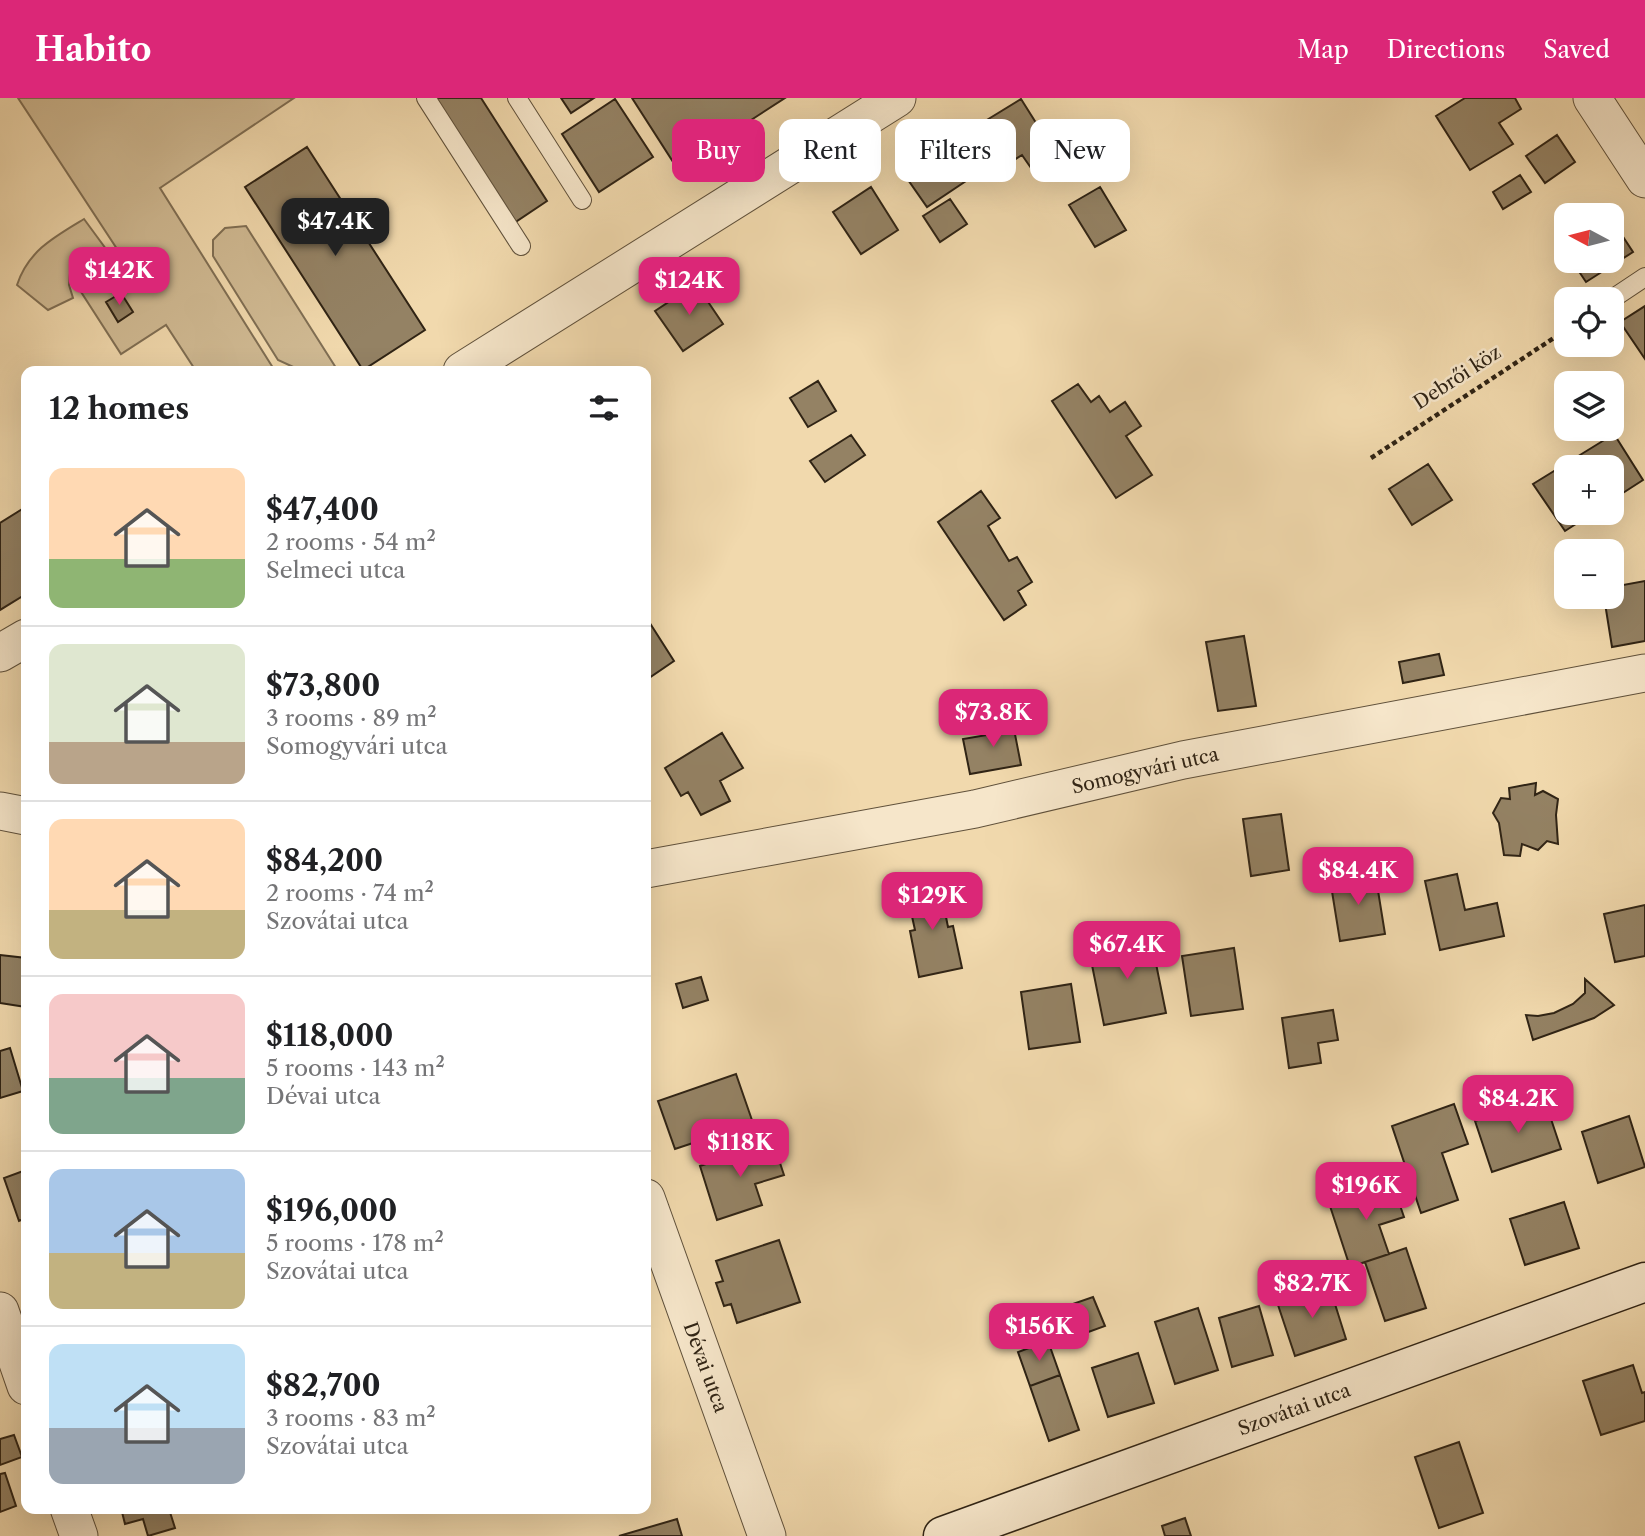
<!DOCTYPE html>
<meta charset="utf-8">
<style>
body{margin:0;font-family:"Libre Caslon Text",serif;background:#f2f2f2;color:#202124;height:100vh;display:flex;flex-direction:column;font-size:26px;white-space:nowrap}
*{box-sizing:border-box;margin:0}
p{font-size:23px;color:#757577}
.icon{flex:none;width:38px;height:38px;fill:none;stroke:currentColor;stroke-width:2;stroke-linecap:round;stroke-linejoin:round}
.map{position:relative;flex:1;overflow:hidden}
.details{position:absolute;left:21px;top:268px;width:630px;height:1148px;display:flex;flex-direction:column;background:#fff;border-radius:14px;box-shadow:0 7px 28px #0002}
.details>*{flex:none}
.guide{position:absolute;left:672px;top:21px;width:665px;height:63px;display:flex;gap:14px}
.needle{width:46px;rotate:277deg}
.buttons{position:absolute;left:1554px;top:105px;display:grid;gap:14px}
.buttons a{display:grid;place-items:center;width:70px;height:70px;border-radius:14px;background:#fff;box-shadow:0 7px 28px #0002;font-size:35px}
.price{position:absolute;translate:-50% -60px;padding:0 16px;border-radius:14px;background:#db2777;color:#fff;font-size:23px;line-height:46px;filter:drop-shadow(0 2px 4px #0008)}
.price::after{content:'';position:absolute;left:50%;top:42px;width:21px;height:16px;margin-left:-10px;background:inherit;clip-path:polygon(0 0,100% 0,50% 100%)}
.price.active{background:#222;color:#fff}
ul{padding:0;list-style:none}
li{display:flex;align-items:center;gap:21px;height:175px;padding:0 28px}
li+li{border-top:2px solid #e0e0e0}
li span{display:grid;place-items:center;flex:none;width:196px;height:140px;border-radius:14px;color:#555}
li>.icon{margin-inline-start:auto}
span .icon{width:84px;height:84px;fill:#fffc;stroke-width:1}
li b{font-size:30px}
h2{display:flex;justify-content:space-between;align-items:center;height:84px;padding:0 28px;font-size:30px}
.pill{padding:0 24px;border-radius:14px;background:#fff;box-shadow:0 7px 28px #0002;font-size:24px;line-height:63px}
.pill.active{background:#db2777;color:#fff}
header{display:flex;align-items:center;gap:42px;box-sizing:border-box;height:98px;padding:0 35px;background:#db2777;color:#fff}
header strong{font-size:33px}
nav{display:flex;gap:38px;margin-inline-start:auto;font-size:24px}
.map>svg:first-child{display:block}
.green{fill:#d0ba93;stroke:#806f54;stroke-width:2}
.building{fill:#948264;stroke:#302415;stroke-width:2}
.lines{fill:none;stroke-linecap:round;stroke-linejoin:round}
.lane-casing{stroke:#60513b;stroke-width:20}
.street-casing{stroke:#60513b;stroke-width:39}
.secondary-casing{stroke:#302415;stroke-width:41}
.path{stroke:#302415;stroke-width:4.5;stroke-dasharray:5 3.5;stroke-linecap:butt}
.lane{stroke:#f6e6ca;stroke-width:18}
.street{stroke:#f6e6ca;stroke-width:37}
.secondary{stroke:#f6e6ca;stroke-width:38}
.labels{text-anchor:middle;stroke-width:5;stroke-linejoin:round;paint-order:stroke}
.street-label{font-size:19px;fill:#302415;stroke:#f6e6ca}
</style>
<header>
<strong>Habito</strong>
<nav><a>Map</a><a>Directions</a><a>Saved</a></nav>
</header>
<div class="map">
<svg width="1645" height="1438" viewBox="0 0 1645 1438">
<rect width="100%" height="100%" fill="#f1d9ad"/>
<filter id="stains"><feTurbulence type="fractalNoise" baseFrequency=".00286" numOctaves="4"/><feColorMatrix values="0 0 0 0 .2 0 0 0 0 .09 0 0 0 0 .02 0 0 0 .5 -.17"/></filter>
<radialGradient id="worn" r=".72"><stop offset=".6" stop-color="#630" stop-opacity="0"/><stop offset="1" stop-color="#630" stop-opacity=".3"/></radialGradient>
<path class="green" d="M 18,0 L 294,0 L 160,90 L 275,273 L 196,273 L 166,227 L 121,256 L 74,183 L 119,154 Z
M 84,121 L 106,151 L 70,175 L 69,187 L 73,200 L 48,212 L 17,187 C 28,153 54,139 84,121 Z
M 246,128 L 338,273 L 302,273 L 278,262 L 213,158 L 213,142 L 225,130 Z"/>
<path class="building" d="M 434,0 L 481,0 L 547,103 L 514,125 Z
M 561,0 L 594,0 L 571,15 Z
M 632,0 L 785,0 L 677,70 Z
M 1465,0 L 1515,0 L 1521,11 L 1499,25 L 1513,46 L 1470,72 L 1436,18 Z
M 615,1 L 653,59 L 599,94 L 562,36 Z
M 1021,1 L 1055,55 L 1031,70 L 1022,57 L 1003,69 L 977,28 Z
M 1557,37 L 1575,64 L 1545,85 L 1526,58 Z
M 937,40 L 966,83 L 927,109 L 897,66 Z
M 307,49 L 425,232 L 363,272 L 245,89 Z
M 1520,77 L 1531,94 L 1503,111 L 1493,94 Z
M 871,89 L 898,132 L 861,156 L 833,114 Z
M 1100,89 L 1126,132 L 1095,149 L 1069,107 Z
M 950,101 L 967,126 L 940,144 L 923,118 Z
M 1612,122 L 1633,154 L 1586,184 L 1572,163 L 1612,163 Z
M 1566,135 L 1566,154 L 1557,141 Z
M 696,186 L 723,226 L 683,253 L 655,213 Z
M 121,195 L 133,214 L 118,224 L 106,204 Z
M 1645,208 L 1645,261 L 1620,224 Z
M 818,283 L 836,313 L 808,329 L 790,300 Z
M 1078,286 L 1091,304 L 1099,298 L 1110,314 L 1125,304 L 1141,328 L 1126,338 L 1152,377 L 1116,400 L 1052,303 Z
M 1614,336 L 1643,382 L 1612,402 L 1612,369 L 1566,369 L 1566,415 L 1593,415 L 1565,433 L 1533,386 Z
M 851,337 L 865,357 L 825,384 L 810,363 Z
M 1428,366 L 1452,402 L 1412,427 L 1389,391 Z
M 981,393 L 1000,420 L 988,428 L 1009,463 L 1017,459 L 1032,484 L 1018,493 L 1026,507 L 1004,522 L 938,424 Z
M 24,410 L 26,414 L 26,496 L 0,512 L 0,425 Z
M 1645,483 L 1645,543 L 1612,549 L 1604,499 L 1612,499 L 1612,489 Z
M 646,519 L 674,563 L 646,582 Z
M 1244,538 L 1256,608 L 1218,613 L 1206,544 Z
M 1439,556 L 1444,577 L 1403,585 L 1399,564 Z
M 1012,621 L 1021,667 L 970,676 L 963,641 L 993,636 L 991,624 Z
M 722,635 L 743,670 L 720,683 L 730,703 L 701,717 L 688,694 L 681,698 L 665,670 Z
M 1536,685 L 1535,697 L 1543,693 L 1558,701 L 1556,717 L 1558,746 L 1547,743 L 1538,752 L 1522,746 L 1520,758 L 1504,757 L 1499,725 L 1493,715 L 1501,700 L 1510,701 L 1509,690 Z
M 1281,716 L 1289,772 L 1251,778 L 1243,721 Z
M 1375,774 L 1385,836 L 1340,843 L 1330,781 Z
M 1457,776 L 1465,812 L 1497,805 L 1504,838 L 1440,852 L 1425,783 Z
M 939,784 L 948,829 L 953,828 L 962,870 L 919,879 L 910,833 L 915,832 L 906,791 Z
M 1645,807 L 1645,858 L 1615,864 L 1604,816 Z
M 1121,841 L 1122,847 L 1151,841 L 1166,915 L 1104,927 L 1088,847 Z
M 1234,850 L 1243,911 L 1191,918 L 1182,858 Z
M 0,857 L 26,860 L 26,909 L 0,905 Z
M 701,879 L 708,902 L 683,910 L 676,886 Z
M 1585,881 L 1614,907 L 1594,920 L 1533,942 L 1526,917 L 1538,918 L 1554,915 L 1573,906 L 1585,895 Z
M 1071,886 L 1080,944 L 1029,951 L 1021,894 Z
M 1333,912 L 1338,942 L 1318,945 L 1321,965 L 1289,970 L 1282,920 Z
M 10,950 L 23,993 L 0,1000 L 0,953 Z
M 736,976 L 753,1025 L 675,1051 L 658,1003 Z
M 1544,1000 L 1561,1051 L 1492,1074 L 1475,1023 Z
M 1454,1006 L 1468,1046 L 1442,1055 L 1458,1102 L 1421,1115 L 1392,1028 Z
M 1629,1018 L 1645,1069 L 1598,1085 L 1582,1034 Z
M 773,1044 L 784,1077 L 755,1086 L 762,1107 L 717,1122 L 700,1068 Z
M 26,1072 L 26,1120 L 19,1123 L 4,1080 Z
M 1392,1084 L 1404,1119 L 1379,1127 L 1389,1156 L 1350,1169 L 1329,1105 Z
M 1564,1104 L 1579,1150 L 1525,1167 L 1510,1121 Z
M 779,1142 L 800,1204 L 737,1225 L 731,1206 L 724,1208 L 716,1185 L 723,1183 L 716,1163 Z
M 1406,1150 L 1426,1210 L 1385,1223 L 1365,1164 Z
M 1329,1187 L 1346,1241 L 1295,1258 L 1277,1204 Z
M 1093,1199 L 1105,1228 L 1072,1240 L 1061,1210 Z
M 1259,1208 L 1273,1257 L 1232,1269 L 1219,1220 Z
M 1198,1210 L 1218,1272 L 1175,1286 L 1155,1224 Z
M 1048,1243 L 1060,1277 L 1030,1288 L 1018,1254 Z
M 1138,1255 L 1154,1305 L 1108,1319 L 1092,1270 Z
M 1633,1267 L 1642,1295 L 1645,1294 L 1645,1323 L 1601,1337 L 1583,1283 Z
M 1060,1277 L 1079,1332 L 1049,1343 L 1030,1288 Z
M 14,1337 L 22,1359 L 0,1367 L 0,1341 Z
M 1459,1344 L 1483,1415 L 1439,1430 L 1415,1359 Z
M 5,1375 L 16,1408 L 0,1414 L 0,1376 Z
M 121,1410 L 172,1410 L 169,1411 L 175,1430 L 148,1438 L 143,1421 L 125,1426 Z
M 1185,1420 L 1191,1438 L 1165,1438 L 1162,1428 Z
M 677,1421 L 682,1438 L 619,1438 Z"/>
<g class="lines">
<g class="lane-casing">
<path id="lane" d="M 426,0 L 521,148
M 517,0 L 582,102
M 1612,201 L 1645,179"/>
</g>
<g class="street-casing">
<path id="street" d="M 1592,0 L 1645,81
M 462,273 L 897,0
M 0,555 L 26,540
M 0,713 L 26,718
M 646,771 L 975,711 L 1183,662 L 1645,575
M 646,1100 L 767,1438
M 0,1213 L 26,1288
M 69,1410 L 79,1438"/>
</g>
<g class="secondary-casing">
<path id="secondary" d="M 943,1438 L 1645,1184"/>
</g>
<path class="path" d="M 1371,360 L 1566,232"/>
<use href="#lane" class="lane"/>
<use href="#street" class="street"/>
<use href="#secondary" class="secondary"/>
</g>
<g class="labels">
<g class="street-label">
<text transform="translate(1457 279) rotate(-33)" y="7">Debrői köz</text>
<text transform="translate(1145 672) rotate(-13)" y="7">Somogyvári utca</text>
<text transform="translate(706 1269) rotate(70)" y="7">Dévai utca</text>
<text transform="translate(1294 1311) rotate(-20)" y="7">Szovátai utca</text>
</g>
</g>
<rect width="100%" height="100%" filter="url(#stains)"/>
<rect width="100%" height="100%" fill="url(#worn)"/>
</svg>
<div class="buttons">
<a><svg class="needle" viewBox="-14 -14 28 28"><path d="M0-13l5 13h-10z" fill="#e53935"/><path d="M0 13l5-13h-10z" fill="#757577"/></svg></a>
<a><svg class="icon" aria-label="locate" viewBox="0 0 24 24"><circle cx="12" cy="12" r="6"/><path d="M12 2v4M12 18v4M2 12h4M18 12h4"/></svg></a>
<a><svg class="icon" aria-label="layers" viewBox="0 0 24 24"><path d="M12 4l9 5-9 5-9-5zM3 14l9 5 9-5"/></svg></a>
<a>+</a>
<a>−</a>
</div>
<b class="price active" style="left:335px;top:160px">$47.4K</b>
<b class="price" style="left:119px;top:209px">$142K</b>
<b class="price" style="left:689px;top:219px">$124K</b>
<b class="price" style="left:993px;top:651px">$73.8K</b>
<b class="price" style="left:1358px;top:809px">$84.4K</b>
<b class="price" style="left:932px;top:834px">$129K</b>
<b class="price" style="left:1127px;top:883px">$67.4K</b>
<b class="price" style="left:1518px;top:1037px">$84.2K</b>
<b class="price" style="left:740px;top:1081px">$118K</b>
<b class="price" style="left:1366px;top:1124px">$196K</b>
<b class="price" style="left:1312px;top:1222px">$82.7K</b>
<b class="price" style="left:1039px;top:1265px">$156K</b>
<div class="guide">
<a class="pill active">Buy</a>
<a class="pill">Rent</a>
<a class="pill">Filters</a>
<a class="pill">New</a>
</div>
<section class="details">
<h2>12 homes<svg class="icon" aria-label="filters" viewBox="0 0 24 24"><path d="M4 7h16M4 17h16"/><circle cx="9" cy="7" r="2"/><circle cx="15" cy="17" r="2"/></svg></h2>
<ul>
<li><span style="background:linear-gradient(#ffd9b3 65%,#8fb573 0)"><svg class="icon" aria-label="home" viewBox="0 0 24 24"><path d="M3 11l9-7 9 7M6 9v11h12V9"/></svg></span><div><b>$47,400</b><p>2 rooms · 54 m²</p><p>Selmeci utca</p></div></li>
<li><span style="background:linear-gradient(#dfe7d0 70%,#b9a48a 0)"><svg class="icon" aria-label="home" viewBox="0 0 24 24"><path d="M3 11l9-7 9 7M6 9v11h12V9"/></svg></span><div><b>$73,800</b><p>3 rooms · 89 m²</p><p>Somogyvári utca</p></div></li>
<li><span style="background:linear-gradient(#ffd9b3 65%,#c2b280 0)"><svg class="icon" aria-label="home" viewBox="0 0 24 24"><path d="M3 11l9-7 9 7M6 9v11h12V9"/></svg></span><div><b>$84,200</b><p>2 rooms · 74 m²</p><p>Szovátai utca</p></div></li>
<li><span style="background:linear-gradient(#f6c9c9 60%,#7fa58c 0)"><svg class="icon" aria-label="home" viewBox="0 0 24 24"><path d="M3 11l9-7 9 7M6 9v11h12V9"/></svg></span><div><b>$118,000</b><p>5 rooms · 143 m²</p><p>Dévai utca</p></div></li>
<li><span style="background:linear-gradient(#a9c7e8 60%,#c2b280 0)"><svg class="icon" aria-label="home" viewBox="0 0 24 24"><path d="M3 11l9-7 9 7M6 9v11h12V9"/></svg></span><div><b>$196,000</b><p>5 rooms · 178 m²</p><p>Szovátai utca</p></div></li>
<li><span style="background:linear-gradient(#bfe0f5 60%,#9aa5b1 0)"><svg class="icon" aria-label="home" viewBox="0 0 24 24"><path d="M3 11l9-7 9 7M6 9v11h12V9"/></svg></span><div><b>$82,700</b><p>3 rooms · 83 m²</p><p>Szovátai utca</p></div></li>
</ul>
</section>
</div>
